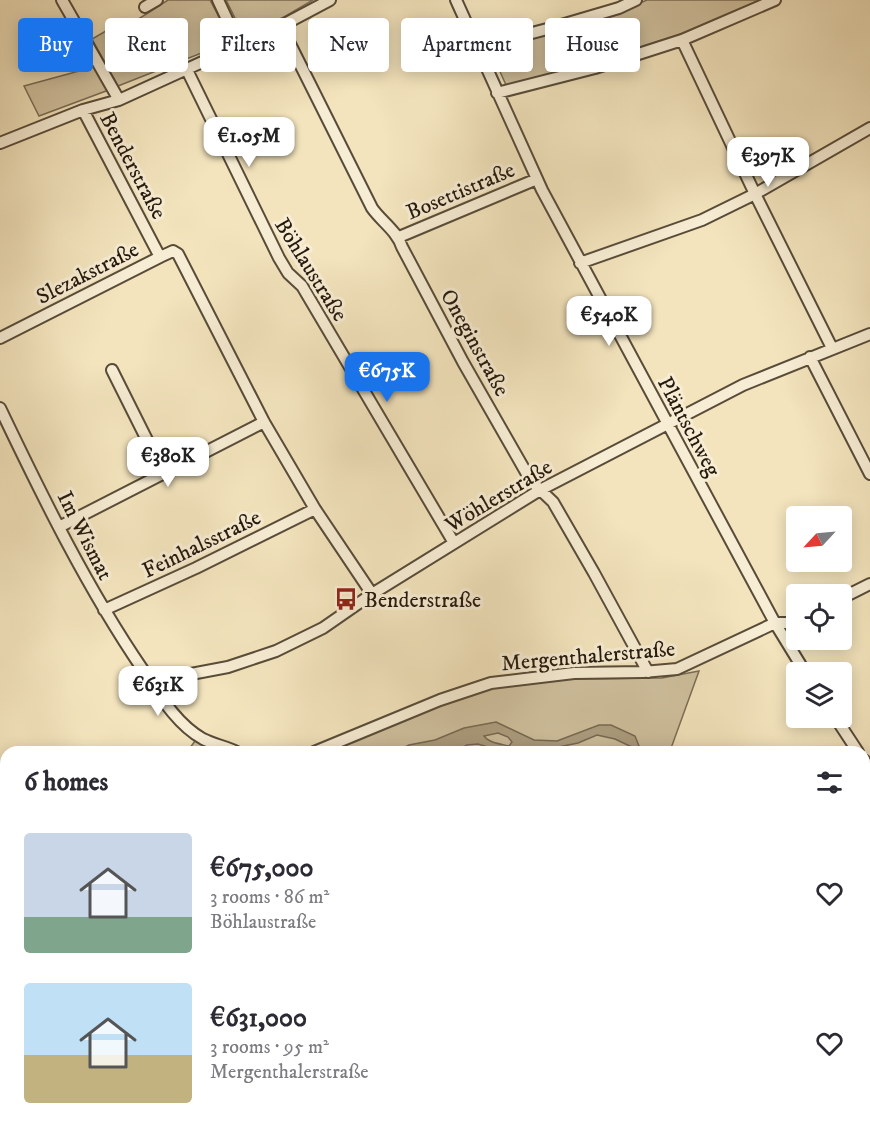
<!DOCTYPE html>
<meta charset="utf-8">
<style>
body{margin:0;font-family:"IM FELL DW Pica",serif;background:#f7f7f7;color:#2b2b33;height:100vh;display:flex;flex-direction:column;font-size:22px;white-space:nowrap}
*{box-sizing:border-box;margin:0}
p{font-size:20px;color:#7c7c81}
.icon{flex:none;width:33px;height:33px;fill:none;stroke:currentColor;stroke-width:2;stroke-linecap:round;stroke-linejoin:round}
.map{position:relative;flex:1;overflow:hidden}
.panel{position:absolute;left:0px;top:746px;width:870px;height:386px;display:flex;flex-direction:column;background:#fff;border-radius:18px 18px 0 0;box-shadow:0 3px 15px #0003}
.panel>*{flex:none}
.banner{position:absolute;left:18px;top:18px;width:834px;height:54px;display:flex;gap:12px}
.needle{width:39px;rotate:244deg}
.fabs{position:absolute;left:786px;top:506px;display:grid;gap:12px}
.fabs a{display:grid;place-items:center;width:66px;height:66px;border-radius:6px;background:#fff;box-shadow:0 3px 15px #0003;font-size:30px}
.price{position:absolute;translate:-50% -51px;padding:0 14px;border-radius:12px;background:#fff;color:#222;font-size:20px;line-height:39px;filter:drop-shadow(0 2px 3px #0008)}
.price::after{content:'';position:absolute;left:50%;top:36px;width:18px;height:14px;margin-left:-9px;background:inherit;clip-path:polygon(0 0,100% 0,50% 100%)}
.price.active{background:#1a73e8;color:#fff}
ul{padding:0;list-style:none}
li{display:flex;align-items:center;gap:18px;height:150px;padding:0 24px}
li span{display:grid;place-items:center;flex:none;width:168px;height:120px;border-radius:6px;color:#555}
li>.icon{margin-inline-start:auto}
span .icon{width:72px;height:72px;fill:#fffc;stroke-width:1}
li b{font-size:26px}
h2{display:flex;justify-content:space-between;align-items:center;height:72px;padding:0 24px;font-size:26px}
.chip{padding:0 21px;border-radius:6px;background:#fff;box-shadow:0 3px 15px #0003;font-size:21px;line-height:54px}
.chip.active{background:#1a73e8;color:#fff}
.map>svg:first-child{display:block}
.green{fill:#d0c19f;stroke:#7a6d56;stroke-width:1.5}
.water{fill:#ad9f81;stroke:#776953;stroke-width:1.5;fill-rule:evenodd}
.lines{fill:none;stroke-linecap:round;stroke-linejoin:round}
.river{stroke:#ad9f81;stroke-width:20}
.street-casing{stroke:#584c39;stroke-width:14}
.secondary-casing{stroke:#25190d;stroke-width:18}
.street{stroke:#f7edd4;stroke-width:10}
.secondary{stroke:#f7edd4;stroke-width:15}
.labels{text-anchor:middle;stroke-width:6;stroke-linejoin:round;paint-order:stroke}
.street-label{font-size:22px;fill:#25190d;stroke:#f7edd4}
.poi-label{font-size:22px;fill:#25190d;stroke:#f7edd4;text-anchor:start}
</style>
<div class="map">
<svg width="870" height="1130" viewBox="0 0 870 1130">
<rect width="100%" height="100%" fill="#f3e4bd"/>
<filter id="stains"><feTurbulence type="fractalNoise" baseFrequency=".00333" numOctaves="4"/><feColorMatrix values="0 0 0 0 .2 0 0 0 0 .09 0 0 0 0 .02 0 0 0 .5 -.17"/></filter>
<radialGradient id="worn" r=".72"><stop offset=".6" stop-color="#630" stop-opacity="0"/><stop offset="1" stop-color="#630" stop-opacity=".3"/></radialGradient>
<path class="green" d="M 168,0 L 210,0 L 229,36 L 227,43 L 118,86 L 92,39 L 118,24 L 123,29 Z
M 226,0 L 313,0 L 284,17 L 248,33 L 241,30 Z
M 647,0 L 765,0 L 693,30 L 595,62 L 516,84 L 506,85 L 489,47 L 614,14 Z
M 93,64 L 108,89 L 106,91 L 39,116 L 24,86 L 79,71 Z
M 699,671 L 670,751 L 327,752 L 434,708 L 497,685 L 556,679 L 662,678 Z
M 195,741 L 221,751 L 187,752 Z
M 6,818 L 6,1052 L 0,1042 L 0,820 Z
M 864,873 L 870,875 L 870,1063 L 864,1063 Z
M 46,1125 L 192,1125 L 195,1130 L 39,1130 Z
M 253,1125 L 315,1125 L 306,1130 L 246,1130 Z"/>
<path class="water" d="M 496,722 L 534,740 L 557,741 L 599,725 L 611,725 L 635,736 L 641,751 L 635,751 L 634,748 L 615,739 L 597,735 L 578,743 L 549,749 L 500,751 L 478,744 L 467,745 L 457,751 L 441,751 L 439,749 L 433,747 L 415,751 L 397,751 L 409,745 L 435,740 L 464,728 ZM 498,733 L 508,737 L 512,742 L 509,746 C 501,744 489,743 484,736 Z"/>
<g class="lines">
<path class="river" d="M 864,873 L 870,876
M 0,940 L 6,933"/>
<g class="street-casing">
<path id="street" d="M 62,0 L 119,100
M 218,0 L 239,45
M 456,0 L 542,190 L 775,623 L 805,672
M 145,7 L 157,0
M 281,26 L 372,208 C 381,221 397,231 402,247 L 463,362 L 531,481 L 553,502 L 594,573 L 648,672
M 682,40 L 755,194 L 832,348
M 479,47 L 551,28 L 619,8 L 636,0
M 187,70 L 279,258 L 288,273 L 302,286 L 454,543
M 497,93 L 595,68 L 682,40 L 775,0
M 83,110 L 160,257 L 173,251 L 178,254 L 264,422 L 315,509 L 372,594
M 0,143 L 83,110 L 119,100 L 281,26 L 330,0
M 399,237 L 537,179
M 580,263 L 702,220 L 755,194 L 870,128
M 0,338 L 160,257
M 810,357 L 870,474
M 112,370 L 164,474
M 0,408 C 43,498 87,588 143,670 C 159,694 176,724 203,739 C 213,744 226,747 237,752
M 59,527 L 264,422
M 842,598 L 870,584
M 104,610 L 196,568 L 315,509
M 146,675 L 191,674 L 228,667 L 276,651 L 323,628 L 372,594 L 540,490 L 743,385 L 870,334
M 835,717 L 858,752
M 314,752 L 440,700 L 491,683 L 574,673 L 643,672 L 677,669 L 775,623 L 788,623 L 796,619
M 864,760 L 870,769
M 513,1125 L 515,1130
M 677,1125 L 680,1130"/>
</g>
<g class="secondary-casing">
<path id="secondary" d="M 864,1072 L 870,1073
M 316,1130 L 325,1125"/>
</g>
<use href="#street" class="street"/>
<use href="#secondary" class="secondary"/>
</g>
<defs>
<g id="bus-bare" transform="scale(1.8)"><path d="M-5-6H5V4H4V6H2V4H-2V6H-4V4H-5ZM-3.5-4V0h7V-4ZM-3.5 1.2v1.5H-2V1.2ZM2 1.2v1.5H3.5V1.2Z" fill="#8f2418" stroke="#f7edd4" stroke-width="2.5" paint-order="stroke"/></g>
</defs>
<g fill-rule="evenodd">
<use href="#bus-bare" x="346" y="599"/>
</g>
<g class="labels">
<g class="street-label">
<text transform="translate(134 165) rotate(62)" y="8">Benderstraße</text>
<text transform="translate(460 190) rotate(-23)" y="8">Bosettistraße</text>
<text transform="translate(312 269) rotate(58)" y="8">Böhlaustraße</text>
<text transform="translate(87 272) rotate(-27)" y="8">Slezakstraße</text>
<text transform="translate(476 342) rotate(61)" y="8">Oneginstraße</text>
<text transform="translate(690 426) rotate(62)" y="8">Pläntschweg</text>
<text transform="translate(498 495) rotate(-31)" y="8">Wöhlerstraße</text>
<text transform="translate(86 535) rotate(63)" y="8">Im Wismat</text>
<text transform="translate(201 543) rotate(-26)" y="8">Feinhalsstraße</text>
<text transform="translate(588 655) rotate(-5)" y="8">Mergenthalerstraße</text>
</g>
<g class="poi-label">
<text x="364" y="607">Benderstraße</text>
</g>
</g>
<rect width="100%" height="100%" filter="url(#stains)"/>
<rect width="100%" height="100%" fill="url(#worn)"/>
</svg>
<div class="fabs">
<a><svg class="needle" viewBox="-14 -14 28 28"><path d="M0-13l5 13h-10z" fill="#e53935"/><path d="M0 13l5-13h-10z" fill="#7c7c81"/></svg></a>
<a><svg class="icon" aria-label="locate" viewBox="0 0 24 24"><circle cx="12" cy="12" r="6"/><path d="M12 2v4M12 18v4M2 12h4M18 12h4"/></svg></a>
<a><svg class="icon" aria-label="layers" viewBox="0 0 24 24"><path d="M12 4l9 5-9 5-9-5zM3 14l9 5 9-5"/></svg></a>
</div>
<b class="price" style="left:249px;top:168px">€1.05M</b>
<b class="price" style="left:768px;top:188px">€397K</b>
<b class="price" style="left:609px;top:347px">€540K</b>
<b class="price active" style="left:387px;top:403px">€675K</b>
<b class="price" style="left:168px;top:488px">€380K</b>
<b class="price" style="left:158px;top:717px">€631K</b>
<div class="banner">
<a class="chip active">Buy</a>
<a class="chip">Rent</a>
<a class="chip">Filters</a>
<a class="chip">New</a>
<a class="chip">Apartment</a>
<a class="chip">House</a>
</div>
<section class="panel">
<h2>6 homes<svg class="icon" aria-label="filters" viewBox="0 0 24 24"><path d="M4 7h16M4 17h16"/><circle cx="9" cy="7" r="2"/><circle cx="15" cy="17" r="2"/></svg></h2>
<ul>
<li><span style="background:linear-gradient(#c9d6e8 70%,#7fa58c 0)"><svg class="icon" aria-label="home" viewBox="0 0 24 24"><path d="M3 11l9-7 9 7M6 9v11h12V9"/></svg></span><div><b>€675,000</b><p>3 rooms · 86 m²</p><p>Böhlaustraße</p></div><svg class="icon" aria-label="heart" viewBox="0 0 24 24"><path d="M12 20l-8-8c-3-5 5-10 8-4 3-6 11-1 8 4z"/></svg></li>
<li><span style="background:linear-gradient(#bfe0f5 60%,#c2b280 0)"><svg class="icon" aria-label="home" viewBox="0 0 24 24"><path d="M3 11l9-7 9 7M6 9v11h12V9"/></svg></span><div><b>€631,000</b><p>3 rooms · 95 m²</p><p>Mergenthalerstraße</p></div><svg class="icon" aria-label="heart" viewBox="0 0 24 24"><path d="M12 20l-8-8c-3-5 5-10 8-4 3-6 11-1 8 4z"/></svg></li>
</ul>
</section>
</div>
